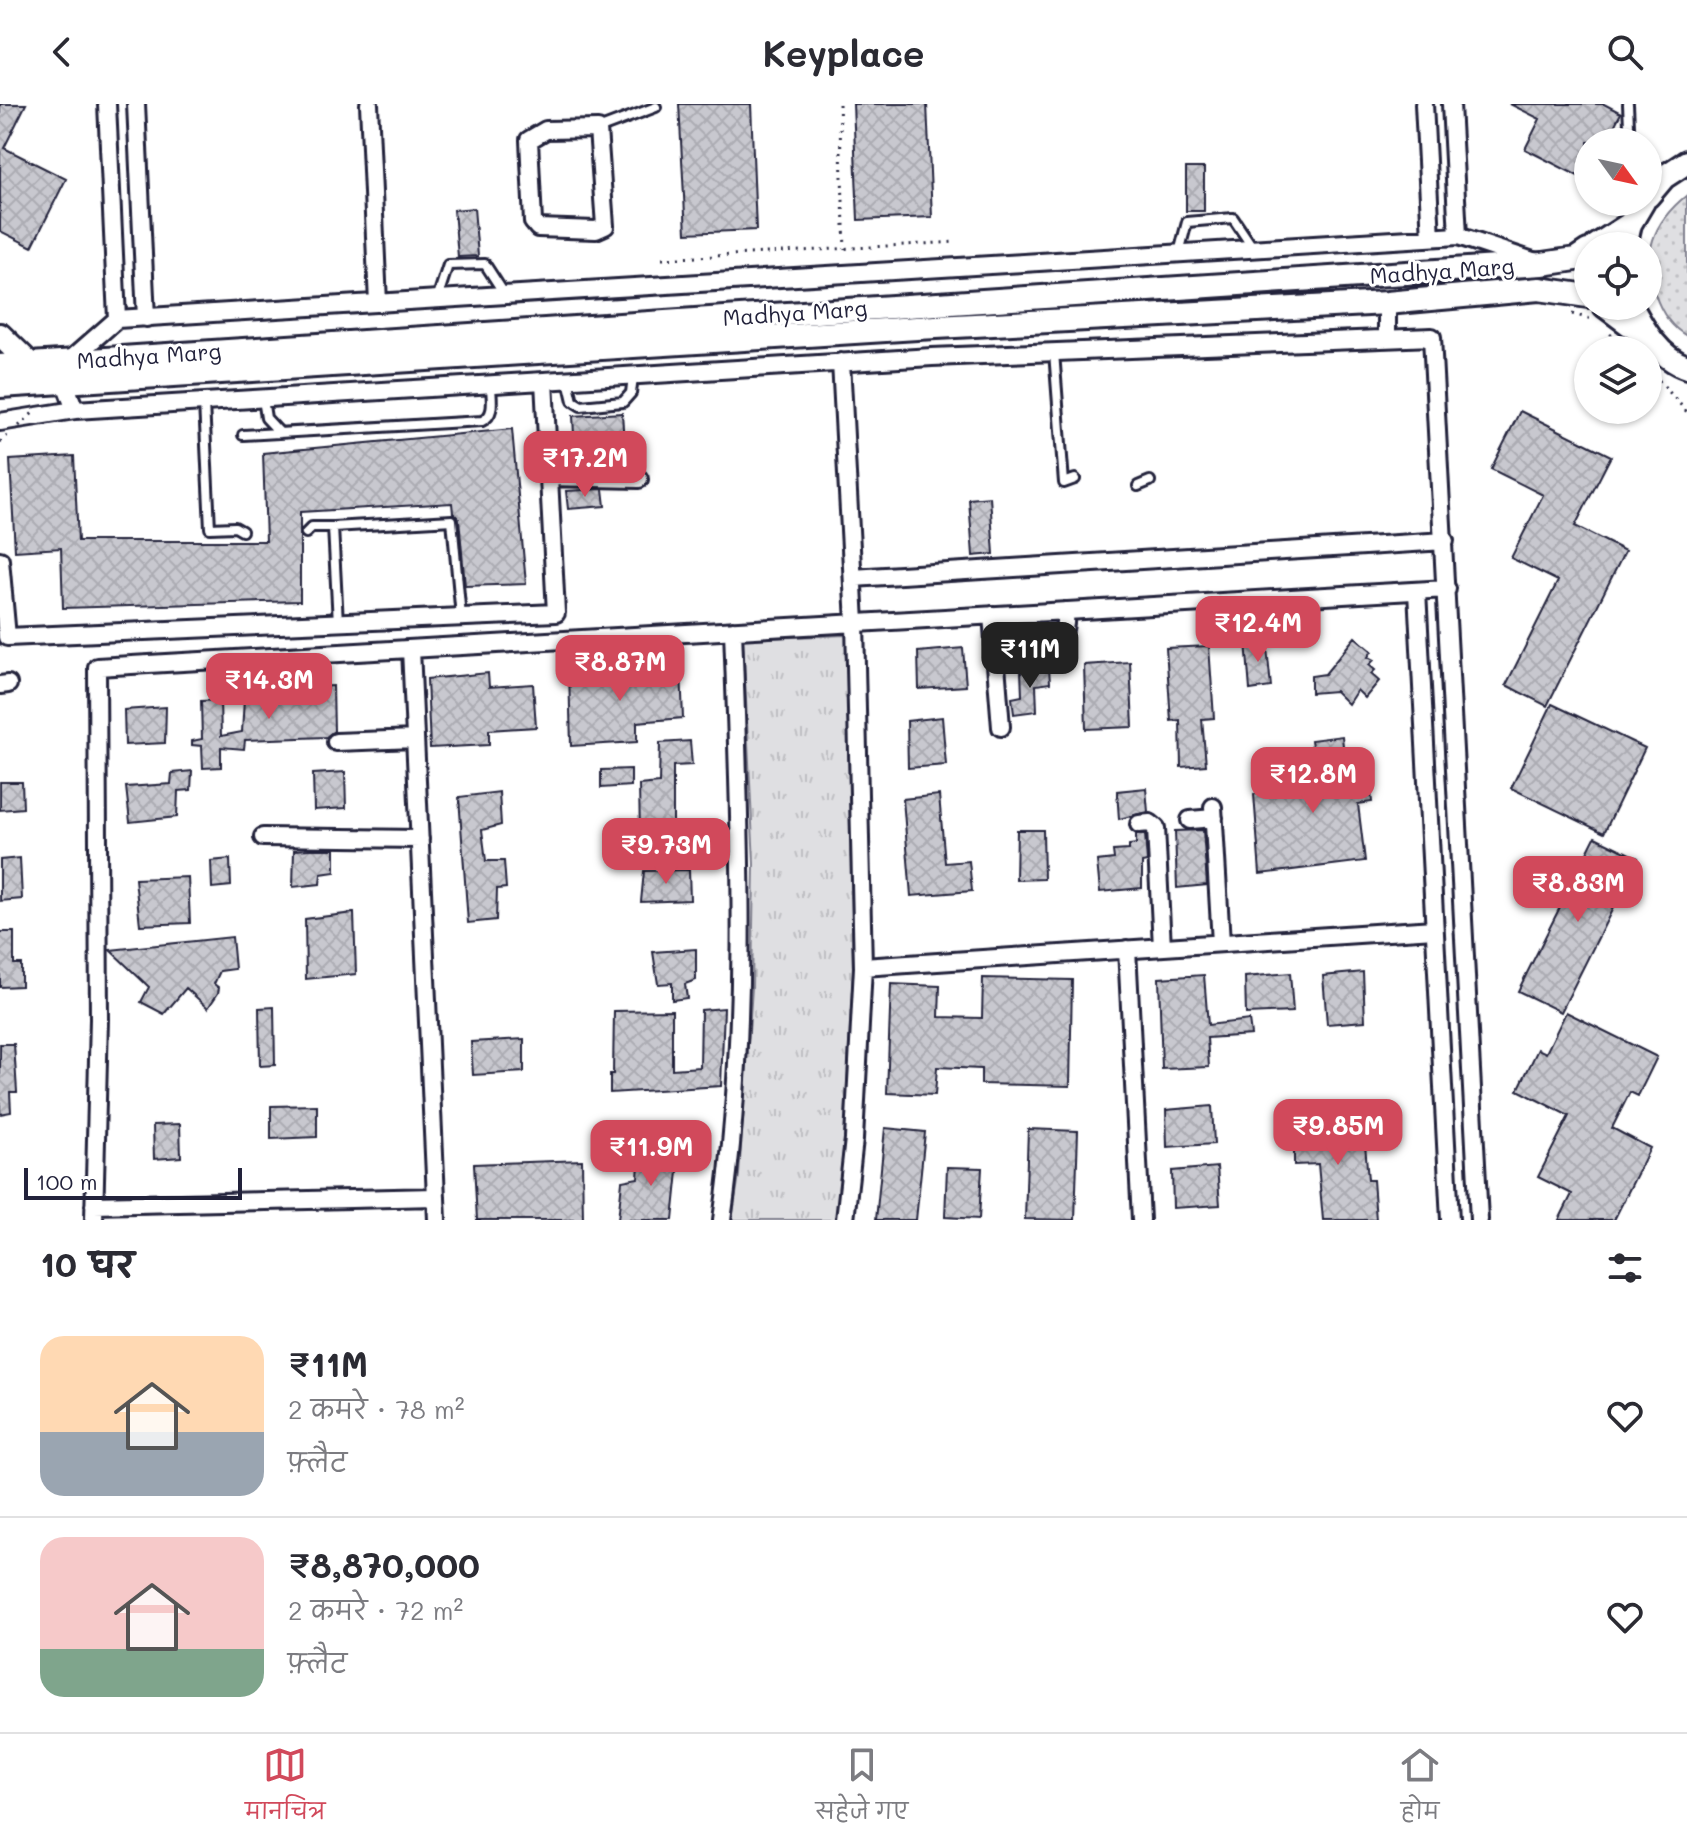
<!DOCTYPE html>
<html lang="hi">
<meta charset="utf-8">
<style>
body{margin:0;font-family:Mali,"Playpen Sans Deva",sans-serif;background:#f2f2f3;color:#2b2b33;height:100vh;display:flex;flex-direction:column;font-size:30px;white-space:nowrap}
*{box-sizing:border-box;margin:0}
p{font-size:26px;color:#7c7c81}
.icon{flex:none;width:44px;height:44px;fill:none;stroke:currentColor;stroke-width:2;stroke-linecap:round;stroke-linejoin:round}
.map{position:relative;height:1116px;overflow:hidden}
.details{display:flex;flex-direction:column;background:#fff;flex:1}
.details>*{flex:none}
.needle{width:52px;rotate:123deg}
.buttons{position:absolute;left:1574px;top:24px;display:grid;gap:16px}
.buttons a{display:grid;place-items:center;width:88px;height:88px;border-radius:50%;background:#fff;box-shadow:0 2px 6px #0004;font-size:40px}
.scale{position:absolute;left:24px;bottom:20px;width:218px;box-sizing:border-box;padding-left:8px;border:4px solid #22223b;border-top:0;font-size:22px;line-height:28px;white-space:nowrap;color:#22223b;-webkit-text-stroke:6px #fff;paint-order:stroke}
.price{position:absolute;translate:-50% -68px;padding:0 18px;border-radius:16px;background:#d1495b;color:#fff;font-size:26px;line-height:52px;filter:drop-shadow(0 2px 4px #0008)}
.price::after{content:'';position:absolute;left:50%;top:48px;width:24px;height:18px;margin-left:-12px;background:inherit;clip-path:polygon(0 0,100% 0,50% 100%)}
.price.current{background:#222;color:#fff}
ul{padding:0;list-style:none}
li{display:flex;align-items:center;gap:24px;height:200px;padding:0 40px}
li+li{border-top:2px solid #e1e1e2}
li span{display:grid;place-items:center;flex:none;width:224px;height:160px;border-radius:24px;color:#555}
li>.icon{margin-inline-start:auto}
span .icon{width:96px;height:96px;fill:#fffc;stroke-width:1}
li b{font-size:34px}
h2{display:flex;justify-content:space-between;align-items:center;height:96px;padding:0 40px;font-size:34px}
header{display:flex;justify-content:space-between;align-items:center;height:104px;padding:0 40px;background:#fff;font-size:36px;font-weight:700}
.tab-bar{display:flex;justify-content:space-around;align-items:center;height:112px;border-top:2px solid #e1e1e2;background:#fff;font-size:22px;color:#7c7c81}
.tab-bar a{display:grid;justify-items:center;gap:4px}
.tab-bar .current{color:#d1495b}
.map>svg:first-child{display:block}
.grass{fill:url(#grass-dots);stroke:#80808e;stroke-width:2}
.park{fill:url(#park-tufts);stroke:#80808e;stroke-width:2}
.building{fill:url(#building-cross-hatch);stroke:#22223b;stroke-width:2}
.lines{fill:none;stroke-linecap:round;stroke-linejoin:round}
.service-casing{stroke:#22223b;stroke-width:14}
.minor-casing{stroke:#22223b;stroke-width:22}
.secondary-casing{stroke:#22223b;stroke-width:28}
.path{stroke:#22223b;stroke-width:3;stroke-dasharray:2 6;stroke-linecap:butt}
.service{stroke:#fff;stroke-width:8}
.minor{stroke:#fff;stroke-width:16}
.secondary{stroke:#fff;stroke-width:22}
.path-bridge{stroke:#22223b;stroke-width:3;stroke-dasharray:2 6;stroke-linecap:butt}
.labels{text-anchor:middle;stroke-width:6;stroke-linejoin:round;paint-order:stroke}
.street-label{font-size:22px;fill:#22223b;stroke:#fff}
</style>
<header><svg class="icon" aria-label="back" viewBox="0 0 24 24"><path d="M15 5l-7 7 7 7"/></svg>Keyplace<svg class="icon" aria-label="search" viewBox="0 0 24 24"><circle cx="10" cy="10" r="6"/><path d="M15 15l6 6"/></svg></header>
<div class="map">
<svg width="1687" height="1116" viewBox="0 0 1687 1116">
<defs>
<pattern id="grass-dots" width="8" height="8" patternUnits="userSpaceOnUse" patternTransform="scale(2)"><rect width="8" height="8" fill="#dfdfe2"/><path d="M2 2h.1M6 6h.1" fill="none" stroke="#bfbfc3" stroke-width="1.8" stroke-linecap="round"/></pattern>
<pattern id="park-tufts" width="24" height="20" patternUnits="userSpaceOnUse" patternTransform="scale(2)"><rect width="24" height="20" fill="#dfdfe2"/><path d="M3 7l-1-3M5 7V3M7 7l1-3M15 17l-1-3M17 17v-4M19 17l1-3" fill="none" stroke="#bfbfc3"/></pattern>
<pattern id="building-cross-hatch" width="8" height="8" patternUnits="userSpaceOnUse" patternTransform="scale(2)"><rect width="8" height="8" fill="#c8c8cf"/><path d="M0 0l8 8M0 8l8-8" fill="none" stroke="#acacb3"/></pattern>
</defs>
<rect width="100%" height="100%" fill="#fff"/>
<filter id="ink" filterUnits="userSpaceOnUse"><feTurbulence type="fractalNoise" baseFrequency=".0125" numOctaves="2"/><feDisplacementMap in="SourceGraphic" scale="16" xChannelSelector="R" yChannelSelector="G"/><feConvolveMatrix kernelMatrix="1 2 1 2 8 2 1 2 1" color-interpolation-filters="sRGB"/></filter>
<g filter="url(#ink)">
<path class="grass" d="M 1687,91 L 1687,232 C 1657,216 1643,168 1653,136 C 1659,117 1672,103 1687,91 Z"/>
<path class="park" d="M 846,531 L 853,866 L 844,1037 L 836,1116 L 732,1116 L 739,1071 L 752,884 L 754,760 L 743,535 Z"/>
<path class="building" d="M 0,0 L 26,0 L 4,44 L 66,75 L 32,143 L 0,127 Z
M 679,0 L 751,0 L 756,126 L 686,129 Z
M 853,0 L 927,0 L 932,113 L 858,116 Z
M 1510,0 L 1604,0 L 1621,9 L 1606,38 L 1588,38 L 1588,77 L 1525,45 L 1540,15 Z
M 1186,64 L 1204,64 L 1204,107 L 1186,107 Z
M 474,104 L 478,152 L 458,153 L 454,106 Z
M 1520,307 L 1611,352 L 1575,422 L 1625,447 L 1547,602 L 1506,581 L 1558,477 L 1511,454 L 1543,391 L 1491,365 Z
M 622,309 L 624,340 L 597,342 L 597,349 L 575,350 L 573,312 Z
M 512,325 L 526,480 L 465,482 L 459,415 L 453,409 L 452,399 L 300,408 L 300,497 L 63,504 L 61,444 L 15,447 L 10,356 L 74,352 L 78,437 L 266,437 L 263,349 Z
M 603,385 L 605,402 L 568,405 L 566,387 Z
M 990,393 L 994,450 L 973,452 L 969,395 Z
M 1355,533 L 1372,547 L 1368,553 L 1374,556 L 1369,561 L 1375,566 L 1371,570 L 1379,577 L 1365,594 L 1357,586 L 1348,600 L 1335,587 L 1311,589 L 1311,572 L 1325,570 Z
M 1266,534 L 1271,583 L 1250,586 L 1246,537 Z
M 1209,542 L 1214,614 L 1202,615 L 1206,661 L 1181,663 L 1180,616 L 1171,617 L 1166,544 Z
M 963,544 L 966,582 L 919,585 L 918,548 Z
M 1130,558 L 1133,623 L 1086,625 L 1084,561 Z
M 637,562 L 637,570 L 681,566 L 683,614 L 637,618 L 637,638 L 571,642 L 569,567 Z
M 1049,564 L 1050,579 L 1036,581 L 1037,607 L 1014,610 L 1012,594 L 1022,592 L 1021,566 Z
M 488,569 L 489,583 L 533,580 L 536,623 L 489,626 L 489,641 L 430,644 L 427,575 Z
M 333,582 L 334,627 L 326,633 L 245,636 L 244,645 L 221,643 L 221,663 L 203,664 L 202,642 L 192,641 L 192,637 L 202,635 L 201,597 L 220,596 L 221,632 L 242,628 L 244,595 L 291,595 L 290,584 Z
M 1552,600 L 1645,644 L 1604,729 L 1511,684 Z
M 166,603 L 165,639 L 125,641 L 124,606 Z
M 942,613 L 946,661 L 908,664 L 907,617 Z
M 1342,632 L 1346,672 L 1369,672 L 1372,698 L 1358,700 L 1365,757 L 1260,770 L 1254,690 L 1300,683 L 1296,657 L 1314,655 L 1311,636 Z
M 690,637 L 692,661 L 673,662 L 673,727 L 640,730 L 639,681 L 659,679 L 660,639 Z
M 631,665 L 631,682 L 601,684 L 601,666 Z
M 192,667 L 191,686 L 178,687 L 177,713 L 130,718 L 126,683 L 171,680 L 172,669 Z
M 345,668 L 346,704 L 314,706 L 313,670 Z
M 0,678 L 22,678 L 23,704 L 0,706 Z
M 1146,684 L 1148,708 L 1119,715 L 1117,687 Z
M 499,688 L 501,721 L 482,726 L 486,757 L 504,757 L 506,784 L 497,785 L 496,816 L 468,819 L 459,693 Z
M 939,691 L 945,759 L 969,757 L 972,787 L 911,792 L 903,695 Z
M 1017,726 L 1043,726 L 1044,775 L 1016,776 Z
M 1203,726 L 1207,781 L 1177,784 L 1175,727 Z
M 1136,730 L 1145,730 L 1147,758 L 1142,759 L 1142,784 L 1100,788 L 1097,757 L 1114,755 L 1113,747 L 1129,746 L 1129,741 L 1136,740 Z
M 1595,733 L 1638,754 L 1561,908 L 1518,887 Z
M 310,745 L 335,745 L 335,768 L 321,770 L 320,780 L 293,783 L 294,746 Z
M 20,754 L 22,795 L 0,797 L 0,756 Z
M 230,755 L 231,782 L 212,784 L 211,757 Z
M 689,766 L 690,796 L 641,798 L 644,767 Z
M 188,773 L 190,819 L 140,821 L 135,775 Z
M 354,809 L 356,870 L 306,875 L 305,815 Z
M 0,828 L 14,828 L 14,860 L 21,860 L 21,882 L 0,883 Z
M 232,833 L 235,865 L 220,867 L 214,880 L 219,884 L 218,889 L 208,904 L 186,884 L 164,910 L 141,898 L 149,883 L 110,846 Z
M 696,845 L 696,876 L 685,880 L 687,894 L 672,896 L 672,879 L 658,880 L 653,848 Z
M 1363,868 L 1365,917 L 1327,920 L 1323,872 Z
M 1290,869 L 1293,908 L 1246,910 L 1245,873 Z
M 1204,871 L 1208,921 L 1249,916 L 1251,931 L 1207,934 L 1209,963 L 1162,965 L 1159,874 Z
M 983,874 L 1072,876 L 1070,982 L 981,980 L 981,965 L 937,963 L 935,991 L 887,989 L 891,880 L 940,882 L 939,913 L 982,914 Z
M 274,903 L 275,961 L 260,962 L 259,904 Z
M 724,904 L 721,982 L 610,989 L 610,970 L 613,970 L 614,907 L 672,906 L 672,965 L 700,963 L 701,906 Z
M 1566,908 L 1657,953 L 1638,992 L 1630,988 L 1612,1024 L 1650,1044 L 1614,1116 L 1559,1116 L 1572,1090 L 1538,1073 L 1569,1012 L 1518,986 L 1538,945 L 1546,949 Z
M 524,935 L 524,968 L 473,971 L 471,938 Z
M 0,940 L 14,940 L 17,988 L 10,988 L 11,1008 L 0,1010 Z
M 317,1001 L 317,1033 L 271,1035 L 271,1002 Z
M 1212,1002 L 1214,1040 L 1167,1043 L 1166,1006 Z
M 1363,1015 L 1368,1076 L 1373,1076 L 1376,1116 L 1323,1116 L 1318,1060 L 1294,1061 L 1294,1028 L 1306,1018 Z
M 180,1020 L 181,1053 L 154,1055 L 153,1021 Z
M 885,1024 L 925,1028 L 916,1116 L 876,1116 Z
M 1028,1025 L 1078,1027 L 1075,1116 L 1025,1115 Z
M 640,1046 L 680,1048 L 673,1116 L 618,1116 L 622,1077 L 638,1074 Z
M 582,1056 L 583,1116 L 477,1116 L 474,1060 Z
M 947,1063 L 982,1064 L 979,1115 L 945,1113 Z
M 1217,1063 L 1220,1101 L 1173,1104 L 1172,1067 Z"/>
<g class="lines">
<g class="service-casing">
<path id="service" d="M 1628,0 L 1629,22
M 598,25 L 656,3
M 1179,149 L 1187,118 L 1233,114 L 1253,144
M 437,195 L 448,161 L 485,160 L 505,191
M 1054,248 L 1064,379 L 1075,375
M 568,276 L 573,297 L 581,302 L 623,298 L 631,289 L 633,272
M 263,295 L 266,314 L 280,329
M 204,299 L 210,424 L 235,423 L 242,427
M 243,331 L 482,317 C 496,311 491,294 491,281
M 1138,382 L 1150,377
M 306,429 L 312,423 L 333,423
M 338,519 L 333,423 L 452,416 L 461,513"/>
</g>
<g class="minor-casing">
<path id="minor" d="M 107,0 L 117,215
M 136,0 L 146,214
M 369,0 L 378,199
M 1424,0 L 1431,134
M 1451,0 L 1458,132
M 598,25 L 605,122 L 596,126 L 538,124 L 533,118 L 529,36 L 546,26 Z
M 1387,234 L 1387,199
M 69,257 L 117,215 L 1458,132 L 1533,157
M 841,258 L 855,519 L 863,863 L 854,1035 L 845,1116
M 65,279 L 75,306 L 932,253 L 1432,233 L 1479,1116
M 0,318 L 75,306
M 549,373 L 639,375
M 0,456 L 7,533 L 556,509 L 544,277
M 853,474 L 1445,437
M 1417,487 L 1450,1116
M 992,511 L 1001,623
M 995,540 L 1017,555 L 1044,554 C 1060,542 1067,527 1065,507
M 411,545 L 437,1116
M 0,581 L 8,580
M 336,638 L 415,635
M 1213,703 L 1221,839
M 1190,716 L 1214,714
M 1139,720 L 1150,719 L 1156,724 L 1162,843
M 263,733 L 420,735
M 1127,845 L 1141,1116
M 863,863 L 1434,825
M 94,1101 L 436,1093
M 94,1116 L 99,915 L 97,563 L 1447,485
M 722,1116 C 750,921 740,723 733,526"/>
</g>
<g class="secondary-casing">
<path id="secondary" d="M 1648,92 L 1664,73 L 1687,58
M 1596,142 L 1630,120
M 1625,142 L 1630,120 L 1643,98
M 1605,202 L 1641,229
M 1631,202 C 1644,226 1659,254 1687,263
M 0,231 L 30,260
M 0,262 L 1542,160 L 1576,155 L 1588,147
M 0,282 L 917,224 L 1387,199 L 1539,185 L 1588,192"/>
</g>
<path class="path" d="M 839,0 L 845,145
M 662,155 L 957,138
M 1572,210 L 1592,215
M 1610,230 L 1628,246
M 1648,264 L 1687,308
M 0,338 L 7,332"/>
<use href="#service" class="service"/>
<use href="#minor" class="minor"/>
<use href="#secondary" class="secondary"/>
<path class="path-bridge" d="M 19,322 L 36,306"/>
</g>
</g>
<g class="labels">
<g class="street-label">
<text transform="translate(1442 167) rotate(-4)" y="8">Madhya Marg</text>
<text transform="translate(795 209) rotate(-4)" y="8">Madhya Marg</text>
<text transform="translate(149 252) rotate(-4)" y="8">Madhya Marg</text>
</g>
</g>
</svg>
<div class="buttons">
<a><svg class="needle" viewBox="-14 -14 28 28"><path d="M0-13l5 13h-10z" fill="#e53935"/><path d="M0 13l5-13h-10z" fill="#7c7c81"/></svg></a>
<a><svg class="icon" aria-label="locate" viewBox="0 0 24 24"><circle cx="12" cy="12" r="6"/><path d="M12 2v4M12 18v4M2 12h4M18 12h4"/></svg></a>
<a><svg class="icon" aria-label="layers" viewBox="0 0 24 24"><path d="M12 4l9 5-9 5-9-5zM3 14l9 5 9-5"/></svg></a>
</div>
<div class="scale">100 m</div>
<b class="price" style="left:585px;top:395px">₹17.2M</b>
<b class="price" style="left:1258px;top:560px">₹12.4M</b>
<b class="price current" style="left:1030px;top:586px">₹11M</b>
<b class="price" style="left:620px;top:599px">₹8.87M</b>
<b class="price" style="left:269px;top:617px">₹14.3M</b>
<b class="price" style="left:1313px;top:711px">₹12.8M</b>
<b class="price" style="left:666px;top:782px">₹9.73M</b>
<b class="price" style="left:1578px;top:820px">₹8.83M</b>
<b class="price" style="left:1338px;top:1063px">₹9.85M</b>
<b class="price" style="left:651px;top:1084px">₹11.9M</b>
</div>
<section class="details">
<h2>10 घर<svg class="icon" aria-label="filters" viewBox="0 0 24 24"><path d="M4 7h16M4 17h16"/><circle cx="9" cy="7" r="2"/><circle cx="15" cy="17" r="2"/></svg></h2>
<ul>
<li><span style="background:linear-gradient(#ffd9b3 60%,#9aa5b1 0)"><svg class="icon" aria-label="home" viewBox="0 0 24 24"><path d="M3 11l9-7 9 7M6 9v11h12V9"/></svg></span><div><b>₹11M</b><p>2 कमरे · 78 m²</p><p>फ़्लैट</p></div><svg class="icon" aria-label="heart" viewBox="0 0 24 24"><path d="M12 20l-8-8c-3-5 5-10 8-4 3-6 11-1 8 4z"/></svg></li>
<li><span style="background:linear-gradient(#f6c9c9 70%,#7fa58c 0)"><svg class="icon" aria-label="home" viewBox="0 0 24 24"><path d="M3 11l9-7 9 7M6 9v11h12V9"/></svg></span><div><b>₹8,870,000</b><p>2 कमरे · 72 m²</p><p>फ़्लैट</p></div><svg class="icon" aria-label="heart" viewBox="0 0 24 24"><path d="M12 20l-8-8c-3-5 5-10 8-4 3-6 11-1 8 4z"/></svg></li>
</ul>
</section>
<nav class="tab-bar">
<a class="current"><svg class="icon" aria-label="map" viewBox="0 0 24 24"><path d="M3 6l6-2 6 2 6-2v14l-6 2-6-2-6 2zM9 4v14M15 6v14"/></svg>मानचित्र</a>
<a><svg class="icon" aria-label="saved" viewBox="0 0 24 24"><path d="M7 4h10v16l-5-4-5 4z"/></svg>सहेजे गए</a>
<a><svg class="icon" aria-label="home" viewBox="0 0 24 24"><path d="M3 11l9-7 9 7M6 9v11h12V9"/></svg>होम</a>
</nav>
